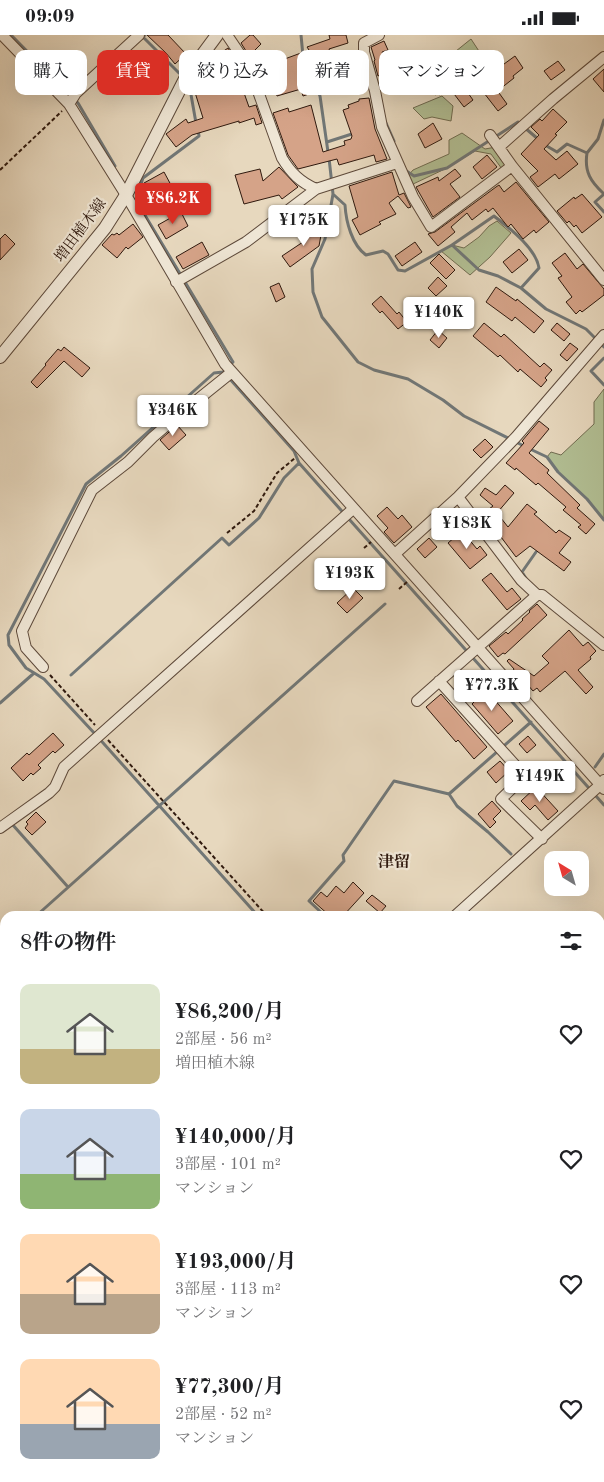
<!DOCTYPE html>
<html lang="ja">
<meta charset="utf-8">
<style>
body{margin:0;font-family:"Old Standard TT","Noto Serif JP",serif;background:#f6f6f6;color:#202124;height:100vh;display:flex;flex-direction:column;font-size:19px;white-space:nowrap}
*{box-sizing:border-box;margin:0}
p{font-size:16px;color:#757577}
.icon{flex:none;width:28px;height:28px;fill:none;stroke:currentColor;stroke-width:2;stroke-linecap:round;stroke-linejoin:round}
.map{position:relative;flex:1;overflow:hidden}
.side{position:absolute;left:0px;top:876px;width:605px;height:571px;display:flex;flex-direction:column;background:#fff;border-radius:15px 15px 0 0;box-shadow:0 5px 20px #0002}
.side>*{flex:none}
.hud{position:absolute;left:15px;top:15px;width:575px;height:45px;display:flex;gap:10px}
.needle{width:32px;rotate:323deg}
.controls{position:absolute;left:544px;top:816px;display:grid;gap:10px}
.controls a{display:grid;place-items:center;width:45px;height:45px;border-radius:10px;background:#fff;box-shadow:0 5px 20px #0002;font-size:25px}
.price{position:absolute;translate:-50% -42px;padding:0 11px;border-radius:5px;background:#fff;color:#222;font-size:16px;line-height:32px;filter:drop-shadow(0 1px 2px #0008)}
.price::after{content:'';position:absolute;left:50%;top:30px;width:15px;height:11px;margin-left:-8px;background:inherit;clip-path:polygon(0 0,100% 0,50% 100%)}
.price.current{background:#d93025;color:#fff}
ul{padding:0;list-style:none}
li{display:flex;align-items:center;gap:15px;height:125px;padding:0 20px}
li span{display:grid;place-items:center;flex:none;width:140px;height:100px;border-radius:10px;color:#555}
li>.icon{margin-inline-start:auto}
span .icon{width:60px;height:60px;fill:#fffc;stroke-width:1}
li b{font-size:21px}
h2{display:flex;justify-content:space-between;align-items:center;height:60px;padding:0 20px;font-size:21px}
.tag{padding:0 18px;border-radius:10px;background:#fff;box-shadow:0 5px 20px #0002;font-size:18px;line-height:45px}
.tag.current{background:#d93025;color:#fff}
.status{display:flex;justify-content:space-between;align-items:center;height:35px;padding:0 25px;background:#fff;direction:ltr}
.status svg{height:14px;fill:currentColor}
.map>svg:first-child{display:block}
.green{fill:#b2bf94;stroke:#706c51}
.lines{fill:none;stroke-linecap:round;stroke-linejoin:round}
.stream{stroke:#717777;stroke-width:3}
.building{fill:#d5a388;stroke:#2f190e}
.minor-casing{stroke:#5d493a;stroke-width:12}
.tertiary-casing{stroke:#5d493a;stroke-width:14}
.path{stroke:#2f190e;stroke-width:2;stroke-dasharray:4 2.5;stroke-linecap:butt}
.minor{stroke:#efe6d5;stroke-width:10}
.tertiary{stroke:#efe6d5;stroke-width:12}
.labels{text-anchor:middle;stroke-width:4.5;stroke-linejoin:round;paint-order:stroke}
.street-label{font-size:15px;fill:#2f190e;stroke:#efe6d5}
.neighbourhood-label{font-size:16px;font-weight:bold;fill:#2f190e;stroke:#efe6d5}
</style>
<div class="status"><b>09:09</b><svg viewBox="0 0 49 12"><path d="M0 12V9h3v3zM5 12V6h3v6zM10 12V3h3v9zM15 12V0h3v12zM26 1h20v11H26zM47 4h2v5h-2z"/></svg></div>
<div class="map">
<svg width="604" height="1447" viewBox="0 0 604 1447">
<rect width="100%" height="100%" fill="#e7d8be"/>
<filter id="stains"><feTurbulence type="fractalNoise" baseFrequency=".004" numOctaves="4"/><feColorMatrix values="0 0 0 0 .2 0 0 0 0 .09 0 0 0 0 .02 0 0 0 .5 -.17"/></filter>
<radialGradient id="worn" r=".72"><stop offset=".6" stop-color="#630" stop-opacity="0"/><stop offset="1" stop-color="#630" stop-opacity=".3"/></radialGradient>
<path class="green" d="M 471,4 L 492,36 L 478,46 L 463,30 L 445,40 L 438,39 L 426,47 L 420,45 Z
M 442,61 L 453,71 L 451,86 L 432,82 L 424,84 L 413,73 Z
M 462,98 L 485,114 L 496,112 L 507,129 L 502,134 L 491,119 L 475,116 L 447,133 L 411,150 L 407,142 L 413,135 L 449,119 L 449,105 Z
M 497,186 L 511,198 L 490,222 L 470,240 L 441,216 L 452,210 L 464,213 L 479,202 L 489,191 Z
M 604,354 L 604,485 L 587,464 L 558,437 L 547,422 L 551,417 L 561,420 L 594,389 L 594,367 Z"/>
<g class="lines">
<path class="stream" d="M 11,0 L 78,68 L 115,131
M 145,0 L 143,2 L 179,38
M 301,0 L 303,21
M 307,32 L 320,61 L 328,117
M 190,54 L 196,88
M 385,89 L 386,88 L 394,106
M 198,94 L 199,101 L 143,143 L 138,157 L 140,172 L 233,327 L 223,337 L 214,338 L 121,421 L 86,449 L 8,600 L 9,610 L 26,633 L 44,644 L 96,700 L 258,881
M 327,107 L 355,98
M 545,110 L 557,117 L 567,109 L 587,118 L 598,104 L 604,85
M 587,118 C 584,137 591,147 604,159 L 595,167 L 604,177
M 329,123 L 333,159 L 325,204 L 312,234 L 313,257 L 322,282 L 358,327 L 374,335 L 408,344 L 443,365 L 464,381 L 524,411
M 405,135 L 414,141 L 447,133 L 518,87 L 538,104
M 334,160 L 345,170 C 346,187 352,210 366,220 L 383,216 L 388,219 L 398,235 L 405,236 L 452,210 L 479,235 L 498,241 L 521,253 L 546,274 L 586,294 L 604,312
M 452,210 L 494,181 C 509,193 536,213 539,233 L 521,253
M 604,323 L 591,336 L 604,350
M 229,343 L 294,416 L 299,428 L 604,770
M 530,414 L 547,422 L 558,437 L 587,464 L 604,485
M 527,545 L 522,537 L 536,517
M 71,640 L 222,503 L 229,510 L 259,483 L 284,443 L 299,428
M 0,668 L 33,639
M 595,732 L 604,719
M 449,759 L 457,771 L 488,797 L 511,819
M 12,789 L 68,852
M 36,881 L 385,569
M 325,881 L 309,866 L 344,826 L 343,820 L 394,746 L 449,759 L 531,687
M 0,913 L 5,909
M 600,944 L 604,940
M 0,981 L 5,986
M 600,1198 L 604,1197
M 600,1292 L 604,1295
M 600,1399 L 604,1393
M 290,1442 L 294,1447
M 579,1447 L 580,1442"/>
</g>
<path class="building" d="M 147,0 L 168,0 L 186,19 L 175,29 L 166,18 Z
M 250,0 L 253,0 L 261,9 L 251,19 L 247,15 L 246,16 L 241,8 Z
M 329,0 L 346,0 L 348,8 L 329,14 L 337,36 L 355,28 L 359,36 L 362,35 L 364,44 L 336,54 L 325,28 L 305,35 L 312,58 L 303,61 L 301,54 L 277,61 L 273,47 L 269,49 L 271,58 L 266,59 L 258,35 L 283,29 L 282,25 L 309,15 L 307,12 L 330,4 Z
M 384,6 L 388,15 L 382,17 L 390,35 L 378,41 L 374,26 L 375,25 L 371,12 Z
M 228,13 L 235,24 L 232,26 L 236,32 L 221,47 L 241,40 L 248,52 L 243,55 L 249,72 L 256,70 L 262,88 L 256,90 L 254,83 L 239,88 L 239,86 L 192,100 L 176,112 L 166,99 L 186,84 L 188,88 L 203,83 L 193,51 L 193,46 L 200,37 L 203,38 L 215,22 Z
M 515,21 L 523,33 L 513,41 L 514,43 L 500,54 L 489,40 Z
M 558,26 L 565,35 L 551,45 L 544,36 Z
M 604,34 L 604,57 L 593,44 Z
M 439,43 L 447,54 L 439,60 L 438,58 L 435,60 L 428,50 Z
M 458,44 L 473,65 L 464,72 L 448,51 Z
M 494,51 L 507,69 L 498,76 L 484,58 Z
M 369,63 L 375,94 L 387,124 L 376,127 L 374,120 L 339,130 L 337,124 L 298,134 L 288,120 L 273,78 L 288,73 L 289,77 L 311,70 L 323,117 L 345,110 L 344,106 L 351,104 L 352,101 L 343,75 L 349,73 L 348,70 L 359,66 L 359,64 Z
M 553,74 L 567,87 L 555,99 L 557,100 L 544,114 L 556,125 L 567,116 L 578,129 L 559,144 L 555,139 L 538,152 L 530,142 L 538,136 L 521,119 L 539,100 L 531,92 L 540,84 L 542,86 Z
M 433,88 L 442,104 L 425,113 L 418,99 Z
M 487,120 L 497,132 L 482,144 L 473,132 Z
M 279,132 L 298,152 L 282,164 L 279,160 L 244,169 L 235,140 L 260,134 L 263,146 Z
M 455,134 L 461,141 L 450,149 L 460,162 L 433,182 L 416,152 L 438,142 L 439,146 Z
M 164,137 L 179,165 L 170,170 L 166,163 L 148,173 L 142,163 L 144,162 L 142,157 L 145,155 L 143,152 L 146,151 L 144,148 Z
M 392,137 L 399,160 L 404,158 L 411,172 L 408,173 L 398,161 L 389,168 L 396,179 L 379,187 L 381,189 L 360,200 L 352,185 L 358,182 L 349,151 Z
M 516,147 L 549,187 L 536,198 L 534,195 L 523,204 L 511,189 L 508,192 L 493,173 L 488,177 L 486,174 L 472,185 L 467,178 L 451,192 L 455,197 L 438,211 L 428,199 L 435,197 L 496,152 L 499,150 L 504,157 Z
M 582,159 L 602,182 L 582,198 L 576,190 L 574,192 L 569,186 L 567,188 L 557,176 L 574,162 L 575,164 Z
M 181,177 L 188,191 L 166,204 L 158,190 Z
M 133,189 L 143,202 L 128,214 L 126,212 L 117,223 L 102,210 L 112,199 L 114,200 L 117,198 L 119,200 Z
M 315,192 L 321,200 L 319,211 L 290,232 L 282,221 L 303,207 L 300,202 Z
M 5,199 L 15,209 L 0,225 L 0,204 Z
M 202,207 L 209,220 L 183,234 L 176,222 Z
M 415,207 L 422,217 L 402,231 L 395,221 Z
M 519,214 L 528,225 L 512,238 L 503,227 Z
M 565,218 L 577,234 L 583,229 L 604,254 L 604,260 L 582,277 L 580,275 L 576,279 L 566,267 L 572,262 L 558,243 L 562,241 L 552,228 Z
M 439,219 L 455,235 L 446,244 L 430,228 Z
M 438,242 L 447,251 L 436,261 L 428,253 Z
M 279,248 L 285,262 L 276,267 L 270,252 Z
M 496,252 L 516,266 L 517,264 L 544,286 L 534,298 L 515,282 L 512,286 L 486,267 Z
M 381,261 L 397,279 L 399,277 L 407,287 L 398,294 L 382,276 L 380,278 L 372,269 Z
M 450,276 L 458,284 L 448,294 L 440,285 Z
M 484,288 L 501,302 L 504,299 L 540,332 L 544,328 L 552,335 L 545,343 L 547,345 L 541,352 L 520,334 L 518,337 L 500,320 L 498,322 L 473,301 Z
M 557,288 L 570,299 L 564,306 L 551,295 Z
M 438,295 L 447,303 L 439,313 L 430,305 Z
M 570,308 L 578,314 L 567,326 L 560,320 Z
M 64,312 L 90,333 L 82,342 L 64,326 L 37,353 L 31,347 L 46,330 L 45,329 L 58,314 L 61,316 Z
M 539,386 L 549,394 L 529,418 L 549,435 L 547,438 L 580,470 L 577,473 L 595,489 L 586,499 L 578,492 L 581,490 L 563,475 L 566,472 L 538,448 L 536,450 L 516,433 L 515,435 L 506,428 L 524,408 L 522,406 Z
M 177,390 L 186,400 L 169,415 L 160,405 Z
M 485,404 L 493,412 L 481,423 L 473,415 Z
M 505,450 L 514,458 L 497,478 L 508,492 L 527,469 L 537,477 L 534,479 L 556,498 L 559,495 L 571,503 L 559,518 L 571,527 L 564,536 L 530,511 L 516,522 L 489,486 L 487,487 L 481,480 L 493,471 L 480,460 L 485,453 L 496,460 Z
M 387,472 L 398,484 L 402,480 L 412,492 L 394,508 L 384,497 L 388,493 L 377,481 Z
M 462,496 L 477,514 L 480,511 L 487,520 L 470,534 L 448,508 Z
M 429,503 L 437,512 L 425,523 L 417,514 Z
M 491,538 L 507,557 L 512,553 L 521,564 L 507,575 L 482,545 Z
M 353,553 L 363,563 L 347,578 L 337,568 Z
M 537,569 L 547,580 L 505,619 L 503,618 L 498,622 L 489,611 L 506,597 L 508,599 L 523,585 L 522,584 L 530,577 L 529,576 Z
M 569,595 L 583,611 L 588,607 L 596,616 L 590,622 L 591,624 L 578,635 L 593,652 L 586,659 L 565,636 L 540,657 L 537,653 L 533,656 L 521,642 L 519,646 L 511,639 L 514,634 L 507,626 L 509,624 L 534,641 L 549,628 L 542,621 Z
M 486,655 L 513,686 L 498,699 L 472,669 Z
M 441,659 L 487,712 L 474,724 L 458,705 L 456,707 L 426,672 Z
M 53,698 L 64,710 L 55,718 L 53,716 L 38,730 L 41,733 L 33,740 L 31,738 L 23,746 L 11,733 L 27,718 L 29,720 Z
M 528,701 L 536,710 L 527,718 L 519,709 Z
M 500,726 L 509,736 L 496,748 L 487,737 Z
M 536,752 L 558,776 L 548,785 L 535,770 L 530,775 L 521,766 Z
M 492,766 L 501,776 L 493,784 L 496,787 L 490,793 L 478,779 Z
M 36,777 L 46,787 L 32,800 L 25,793 L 28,789 L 26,787 Z
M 353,847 L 364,858 L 343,881 L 330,881 L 313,866 L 321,857 L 327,862 L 336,851 L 344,858 Z
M 372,860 L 386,871 L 380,878 L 366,866 Z"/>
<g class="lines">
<g class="minor-casing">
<path id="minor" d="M 2,0 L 69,69 L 126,160 L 225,329 L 604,754
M 227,0 L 250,34 L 282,123 C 291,138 300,147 316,154
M 379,0 L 364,8 L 364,17 L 375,56 L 382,92 L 413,162 L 431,192 L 512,131 L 604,245
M 69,69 L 76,58 L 139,0
M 490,100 L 512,131
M 499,112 L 553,64 L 604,22
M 176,247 L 246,207 L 316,154 L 397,128
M 458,462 L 521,545 L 537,560 L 542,560 L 604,610
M 395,519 L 458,462 L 516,402 L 604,300
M 43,632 L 26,613 L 22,596 L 92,455 L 128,427 L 153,402 L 181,378 L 232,337
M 439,646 L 525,741 L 501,764 L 542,804
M 417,666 L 537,560
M 0,793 L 49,758 L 55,752 L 64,732 L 353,474
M 455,881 L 600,750 L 604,745
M 0,993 L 5,998
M 0,1041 L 5,1037
M 0,1131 L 5,1137
M 600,1134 L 604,1130
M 600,1280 L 604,1285
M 280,1442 L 284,1447
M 384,1442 L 390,1447
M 481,1442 L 486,1447
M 309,1447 L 313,1442
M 419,1447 L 423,1442"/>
</g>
<g class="tertiary-casing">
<path id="tertiary" d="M 0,322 L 105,193 L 126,160 L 186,42 L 217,0
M 0,1280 L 5,1285
M 146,1442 L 150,1447"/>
</g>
<path class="path" d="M 0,135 L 62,76
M 227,498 L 254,476 L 277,438 L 295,423
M 364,513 L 371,507
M 399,554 L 407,547
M 50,640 L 95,690
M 108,705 L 267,881
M 600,1406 L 604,1400
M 584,1447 L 585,1442"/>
<use href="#minor" class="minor"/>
<use href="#tertiary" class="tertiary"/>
</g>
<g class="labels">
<g class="street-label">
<text transform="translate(80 195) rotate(-53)" y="5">増田植木線</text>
</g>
<g class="neighbourhood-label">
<text x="394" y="832">津留</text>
</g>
</g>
<rect width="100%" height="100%" filter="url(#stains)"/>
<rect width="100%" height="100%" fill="url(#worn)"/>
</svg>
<div class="controls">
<a><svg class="needle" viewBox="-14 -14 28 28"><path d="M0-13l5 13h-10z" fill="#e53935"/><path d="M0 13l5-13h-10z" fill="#757577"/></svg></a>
</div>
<b class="price current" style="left:173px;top:190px">¥86.2K</b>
<b class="price" style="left:304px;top:212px">¥175K</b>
<b class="price" style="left:439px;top:304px">¥140K</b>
<b class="price" style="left:173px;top:402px">¥346K</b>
<b class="price" style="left:467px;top:515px">¥183K</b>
<b class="price" style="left:350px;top:565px">¥193K</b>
<b class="price" style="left:492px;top:677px">¥77.3K</b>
<b class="price" style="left:540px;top:768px">¥149K</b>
<div class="hud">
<a class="tag">購入</a>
<a class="tag current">賃貸</a>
<a class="tag">絞り込み</a>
<a class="tag">新着</a>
<a class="tag">マンション</a>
</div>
<section class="side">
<h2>8件の物件<svg class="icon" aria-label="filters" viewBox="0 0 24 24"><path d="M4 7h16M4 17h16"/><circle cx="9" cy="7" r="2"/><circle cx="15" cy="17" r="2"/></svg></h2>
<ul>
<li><span style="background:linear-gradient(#dfe7d0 65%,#c2b280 0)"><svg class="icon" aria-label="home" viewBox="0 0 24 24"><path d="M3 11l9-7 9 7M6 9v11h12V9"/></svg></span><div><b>¥86,200/月</b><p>2部屋 · 56 m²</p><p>増田植木線</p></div><svg class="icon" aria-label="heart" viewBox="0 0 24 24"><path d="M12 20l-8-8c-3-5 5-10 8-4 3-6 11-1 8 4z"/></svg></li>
<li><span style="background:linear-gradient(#c9d6e8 65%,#8fb573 0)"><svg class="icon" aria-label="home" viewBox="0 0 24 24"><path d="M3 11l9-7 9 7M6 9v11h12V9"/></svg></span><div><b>¥140,000/月</b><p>3部屋 · 101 m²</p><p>マンション</p></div><svg class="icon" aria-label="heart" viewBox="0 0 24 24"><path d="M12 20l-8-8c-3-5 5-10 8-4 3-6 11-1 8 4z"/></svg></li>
<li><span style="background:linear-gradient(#ffd9b3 60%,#b9a48a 0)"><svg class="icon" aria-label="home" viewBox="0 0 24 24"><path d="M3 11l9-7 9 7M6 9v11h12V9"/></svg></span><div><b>¥193,000/月</b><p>3部屋 · 113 m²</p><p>マンション</p></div><svg class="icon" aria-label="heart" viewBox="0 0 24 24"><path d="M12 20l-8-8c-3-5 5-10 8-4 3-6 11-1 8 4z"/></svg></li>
<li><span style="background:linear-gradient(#ffd9b3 65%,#9aa5b1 0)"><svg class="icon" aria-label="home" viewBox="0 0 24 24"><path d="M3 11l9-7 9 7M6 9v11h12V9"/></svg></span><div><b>¥77,300/月</b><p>2部屋 · 52 m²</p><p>マンション</p></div><svg class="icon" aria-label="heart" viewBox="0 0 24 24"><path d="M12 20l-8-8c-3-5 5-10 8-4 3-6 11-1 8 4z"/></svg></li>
</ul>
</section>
</div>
